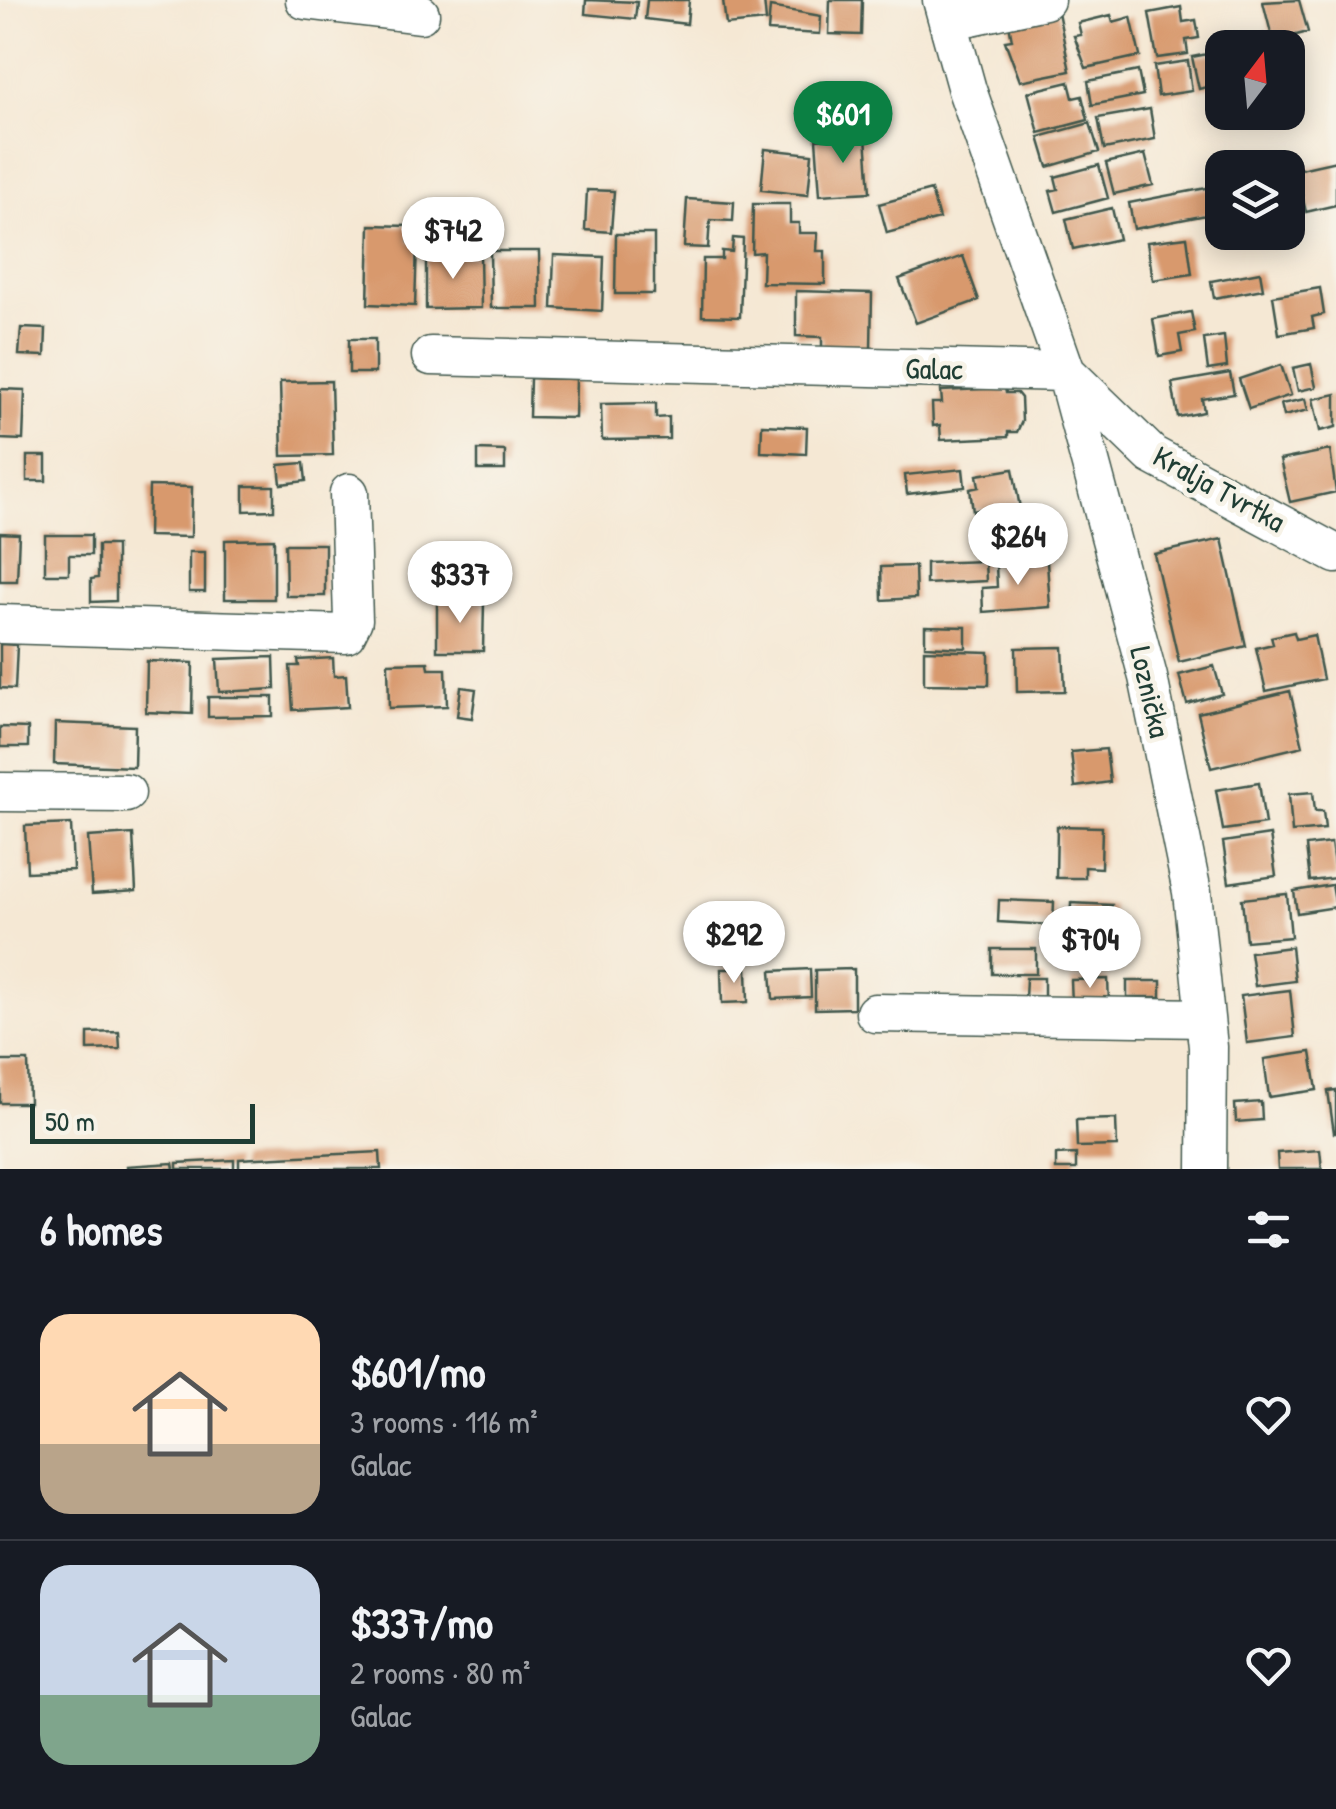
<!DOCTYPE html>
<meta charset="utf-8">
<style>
body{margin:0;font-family:"Patrick Hand",sans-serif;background:#20242c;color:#f1f3f6;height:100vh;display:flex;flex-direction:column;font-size:38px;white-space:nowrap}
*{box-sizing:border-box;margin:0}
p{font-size:32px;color:#9ea1a6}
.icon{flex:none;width:55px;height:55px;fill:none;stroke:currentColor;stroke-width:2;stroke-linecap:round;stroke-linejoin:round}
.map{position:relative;height:1169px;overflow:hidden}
.details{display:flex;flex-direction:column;background:#171b24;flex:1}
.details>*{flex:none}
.needle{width:65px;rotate:16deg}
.fabs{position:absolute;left:1205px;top:30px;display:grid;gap:20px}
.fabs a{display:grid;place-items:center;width:100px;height:100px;border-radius:20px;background:#171b24;box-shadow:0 5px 25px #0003;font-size:50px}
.scale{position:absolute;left:30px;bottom:25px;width:225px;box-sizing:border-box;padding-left:10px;border:5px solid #1f3d34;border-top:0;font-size:28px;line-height:35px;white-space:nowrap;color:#1f3d34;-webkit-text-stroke:8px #f7f3e8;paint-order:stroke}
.price{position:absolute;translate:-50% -85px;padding:0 22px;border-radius:35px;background:#fff;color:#222;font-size:32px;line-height:65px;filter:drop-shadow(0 2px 5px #0008)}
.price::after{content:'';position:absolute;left:50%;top:60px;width:30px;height:22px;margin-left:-15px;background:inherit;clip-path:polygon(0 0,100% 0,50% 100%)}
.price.active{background:#0b8043;color:#fff}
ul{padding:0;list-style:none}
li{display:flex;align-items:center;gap:30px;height:250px;padding:0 40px}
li+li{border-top:2px solid #363941}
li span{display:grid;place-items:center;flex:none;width:280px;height:200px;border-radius:30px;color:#555}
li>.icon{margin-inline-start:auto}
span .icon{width:120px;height:120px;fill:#fffc;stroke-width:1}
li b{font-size:42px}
h2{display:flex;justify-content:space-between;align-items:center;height:120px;padding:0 40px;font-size:42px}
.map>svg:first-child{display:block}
.building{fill:#d8996d}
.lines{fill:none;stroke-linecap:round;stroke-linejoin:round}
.minor-casing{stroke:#3f574c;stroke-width:41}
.minor{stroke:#fff;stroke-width:38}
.labels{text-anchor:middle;stroke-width:9;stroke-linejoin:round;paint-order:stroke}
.street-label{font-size:30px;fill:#1f3d34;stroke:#f7f3e8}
</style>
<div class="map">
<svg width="1336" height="1169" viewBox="0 0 1336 1169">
<rect width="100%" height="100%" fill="#f7f3e8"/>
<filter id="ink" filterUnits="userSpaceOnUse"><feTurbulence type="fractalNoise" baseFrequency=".01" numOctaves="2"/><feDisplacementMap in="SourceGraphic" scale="20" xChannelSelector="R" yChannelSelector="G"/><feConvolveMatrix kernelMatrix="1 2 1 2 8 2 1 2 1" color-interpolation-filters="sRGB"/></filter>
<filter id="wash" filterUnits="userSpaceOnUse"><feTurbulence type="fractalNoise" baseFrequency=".0048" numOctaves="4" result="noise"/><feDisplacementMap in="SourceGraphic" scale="40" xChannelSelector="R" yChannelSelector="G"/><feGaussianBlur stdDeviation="2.25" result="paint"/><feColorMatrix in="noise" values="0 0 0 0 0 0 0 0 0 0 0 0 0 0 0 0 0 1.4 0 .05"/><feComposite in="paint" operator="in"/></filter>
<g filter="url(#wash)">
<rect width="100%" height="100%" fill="#f5e8d4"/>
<g id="blocks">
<path class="building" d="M 586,0 L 637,2 L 635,19 L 585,14 Z
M 647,0 L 689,0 L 687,24 L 645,19 Z
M 723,0 L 764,0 L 766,21 L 726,25 Z
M 830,0 L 862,0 L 861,35 L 829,34 Z
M 1299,0 L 1308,32 L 1273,41 L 1263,2 Z
M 770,7 L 821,16 L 820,34 L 768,31 Z
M 1181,7 L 1183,22 L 1196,20 L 1199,38 L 1186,40 L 1188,54 L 1157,58 L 1149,13 Z
M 1058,12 L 1070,71 L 1020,81 L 1005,41 L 1012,40 L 1009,24 Z
M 1111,15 L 1113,22 L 1131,17 L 1140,56 L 1086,68 L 1074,36 L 1081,35 L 1078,23 Z
M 1263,34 L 1268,48 L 1236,48 L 1234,42 Z
M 1218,52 L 1222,83 L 1199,89 L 1192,57 Z
M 1188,61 L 1192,91 L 1158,96 L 1154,66 Z
M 1138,71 L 1143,95 L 1092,105 L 1088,81 Z
M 1069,82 L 1073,98 L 1082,96 L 1088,120 L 1039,133 L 1028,92 Z
M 1150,109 L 1155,139 L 1104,149 L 1098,118 Z
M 1090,123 L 1099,152 L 1048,167 L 1039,137 Z
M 866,136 L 870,192 L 820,195 L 816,139 Z
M 765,149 L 812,154 L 808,195 L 761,190 Z
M 1145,154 L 1153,185 L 1114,194 L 1106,163 Z
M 1336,161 L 1336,205 L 1306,212 L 1296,170 Z
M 1099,165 L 1108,198 L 1056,212 L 1050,191 L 1058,189 L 1055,177 Z
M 1222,185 L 1222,212 L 1134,229 L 1129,203 Z
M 587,190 L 614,191 L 611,232 L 585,230 Z
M 931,190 L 939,219 L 887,233 L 879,204 Z
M 687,199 L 734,202 L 733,221 L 710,220 L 708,248 L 684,247 Z
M 753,204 L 790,204 L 790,223 L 799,223 L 799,233 L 818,233 L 817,251 L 825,251 L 825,284 L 762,283 L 763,252 L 752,253 Z
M 1112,208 L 1119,239 L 1073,249 L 1066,219 Z
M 370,225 L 409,226 L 409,242 L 417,243 L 415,306 L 368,304 Z
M 616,234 L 654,234 L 654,294 L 615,294 Z
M 1187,237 L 1192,274 L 1153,280 L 1147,242 Z
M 733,238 L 743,239 L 740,317 L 702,316 L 703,259 L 722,259 L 722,251 L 732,252 Z
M 490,251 L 539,251 L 540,308 L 491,308 Z
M 480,255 L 481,308 L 426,309 L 426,256 Z
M 554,255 L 604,257 L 602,311 L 552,308 Z
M 963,256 L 979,300 L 916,323 L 899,279 Z
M 1260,272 L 1263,289 L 1214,298 L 1211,281 Z
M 1320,288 L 1324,314 L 1312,317 L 1314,328 L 1279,334 L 1273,296 Z
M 796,291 L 872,293 L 871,349 L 822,348 L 822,337 L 796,336 Z
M 1191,312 L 1195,332 L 1179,335 L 1182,352 L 1159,356 L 1153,319 Z
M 21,328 L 46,329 L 45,356 L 19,355 Z
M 1224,336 L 1227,367 L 1208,370 L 1204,339 Z
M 349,339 L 375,339 L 375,373 L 349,373 Z
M 1311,364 L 1316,387 L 1298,391 L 1293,368 Z
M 1281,365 L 1291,395 L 1249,409 L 1239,379 Z
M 1230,373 L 1234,394 L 1202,399 L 1204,412 L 1178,417 L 1172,383 Z
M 530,378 L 576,379 L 575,418 L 529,417 Z
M 331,381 L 333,455 L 282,456 L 280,382 Z
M 1005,388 L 1006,393 L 1017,393 L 1021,398 L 1022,421 L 1017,432 L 1008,432 L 1008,437 L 941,440 L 940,425 L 933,426 L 932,403 L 942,403 L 941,391 Z
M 0,389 L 25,390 L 23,440 L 0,439 Z
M 1336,394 L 1336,427 L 1320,431 L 1313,399 Z
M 1305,399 L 1308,410 L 1284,416 L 1281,404 Z
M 656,403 L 656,418 L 669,417 L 669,439 L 602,440 L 601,404 Z
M 762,425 L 807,427 L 806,454 L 761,452 Z
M 478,450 L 505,451 L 505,470 L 478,470 Z
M 1330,450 L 1336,492 L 1290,502 L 1280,460 Z
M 27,456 L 46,456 L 46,481 L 27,481 Z
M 304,463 L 306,481 L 281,484 L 279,465 Z
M 963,469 L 965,487 L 907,494 L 905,475 Z
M 1013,469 L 1020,508 L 983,515 L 982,509 L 973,511 L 970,489 L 979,487 L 977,475 Z
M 149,486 L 192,487 L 191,537 L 148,536 Z
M 244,486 L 274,486 L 274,510 L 244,511 Z
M 0,533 L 19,534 L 17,581 L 0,581 Z
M 45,535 L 91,535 L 91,555 L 69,555 L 69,574 L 45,574 Z
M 274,539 L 274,599 L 225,599 L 225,540 Z
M 1222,539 L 1246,646 L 1179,662 L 1154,554 Z
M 285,544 L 325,544 L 325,596 L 286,596 Z
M 98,545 L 116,545 L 116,601 L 91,602 L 91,579 L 98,578 Z
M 189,552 L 205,552 L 205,592 L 189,592 Z
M 985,561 L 986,581 L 926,584 L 926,563 Z
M 1047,562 L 1050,607 L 983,612 L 982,588 L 997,587 L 996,565 Z
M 915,566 L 916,598 L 882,600 L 881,567 Z
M 437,600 L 484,601 L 483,651 L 437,651 Z
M 925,626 L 966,627 L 966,648 L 925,646 Z
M 1294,632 L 1296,639 L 1314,635 L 1323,679 L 1266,691 L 1256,648 L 1273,644 L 1271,637 Z
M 0,644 L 17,645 L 15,689 L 0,688 Z
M 1063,647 L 1065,691 L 1017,692 L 1016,648 Z
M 924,650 L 989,652 L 989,685 L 924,684 Z
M 274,657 L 275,689 L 219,692 L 217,659 Z
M 333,658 L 334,676 L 346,675 L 348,707 L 293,710 L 290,666 L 299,666 L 298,660 Z
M 147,661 L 193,663 L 192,714 L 146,712 Z
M 428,662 L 429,669 L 446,669 L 447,706 L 389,708 L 388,663 Z
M 1214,666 L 1222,694 L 1187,704 L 1179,675 Z
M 461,687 L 476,689 L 472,718 L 457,716 Z
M 1290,691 L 1303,746 L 1211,768 L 1198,713 Z
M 208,697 L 273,697 L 273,716 L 208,717 Z
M 55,723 L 135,726 L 134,767 L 54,764 Z
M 0,727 L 28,728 L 28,747 L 0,747 Z
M 1106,749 L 1110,782 L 1075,787 L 1071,752 Z
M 1259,783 L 1265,824 L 1223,830 L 1216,790 Z
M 1313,792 L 1315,811 L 1323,811 L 1325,829 L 1292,832 L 1289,794 Z
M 71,824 L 73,870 L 27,872 L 25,826 Z
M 1057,826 L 1102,827 L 1101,868 L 1085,867 L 1085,878 L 1056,878 Z
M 133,834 L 136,891 L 92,894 L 88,837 Z
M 1270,835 L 1276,876 L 1229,883 L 1223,842 Z
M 1331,843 L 1336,878 L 1310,881 L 1306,846 Z
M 1332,885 L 1336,907 L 1297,913 L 1294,891 Z
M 1287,894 L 1291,937 L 1246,941 L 1242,899 Z
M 999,900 L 1054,902 L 1053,925 L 998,922 Z
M 1071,903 L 1112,905 L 1110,946 L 1069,943 Z
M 1291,947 L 1295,981 L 1255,986 L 1250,952 Z
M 992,949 L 1036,949 L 1036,974 L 992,974 Z
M 721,969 L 747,969 L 748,1002 L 722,1003 Z
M 810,969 L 811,997 L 773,999 L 771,971 Z
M 854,969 L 854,1008 L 815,1009 L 815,970 Z
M 1026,978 L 1044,978 L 1044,999 L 1025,999 Z
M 1108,979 L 1109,1003 L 1072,1004 L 1071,980 Z
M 1127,981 L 1161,981 L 1161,997 L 1127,997 Z
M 1290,990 L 1295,1037 L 1247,1043 L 1241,996 Z
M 119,1032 L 120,1049 L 88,1050 L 88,1033 Z
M 1311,1052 L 1317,1090 L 1269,1097 L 1264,1059 Z
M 0,1061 L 28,1061 L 29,1103 L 0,1103 Z
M 1336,1090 L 1336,1133 L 1334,1133 L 1328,1091 Z
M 1261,1102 L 1262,1120 L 1236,1122 L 1235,1104 Z
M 1116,1119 L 1117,1146 L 1077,1147 L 1076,1120 Z
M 1320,1150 L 1322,1169 L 1278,1169 L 1277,1153 Z
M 380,1152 L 381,1169 L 239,1169 L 239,1159 Z
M 1076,1154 L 1076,1169 L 1056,1169 L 1056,1155 Z
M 234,1160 L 234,1169 L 177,1169 L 177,1163 Z
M 173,1163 L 174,1169 L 127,1169 L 127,1166 Z"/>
</g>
</g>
<g filter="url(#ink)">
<use href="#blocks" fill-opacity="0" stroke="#3f574c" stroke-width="2.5"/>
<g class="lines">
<g class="minor-casing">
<path id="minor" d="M 305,0 L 420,14
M 942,0 L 967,90 L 1066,372 L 1148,677 L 1192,892 L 1208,1047 L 1207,1169
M 948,21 L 1045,0
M 431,356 L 1066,372
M 1068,374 L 1152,455 L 1336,554
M 0,624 L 346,634 L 353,620 L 349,493
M 0,792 L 126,793
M 875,1013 L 1205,1018"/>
</g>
<use href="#minor" class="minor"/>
</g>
</g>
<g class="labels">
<g class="street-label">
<text transform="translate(934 369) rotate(1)" y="10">Galac</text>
<text transform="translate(1219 489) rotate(29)" y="10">Kralja Tvrtka</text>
<text transform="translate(1150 692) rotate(77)" y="10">Loznička</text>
</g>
</g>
</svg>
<div class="fabs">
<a><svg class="needle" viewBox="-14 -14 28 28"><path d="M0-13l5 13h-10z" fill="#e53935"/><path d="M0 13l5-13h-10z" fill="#9ea1a6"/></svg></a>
<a><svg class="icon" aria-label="layers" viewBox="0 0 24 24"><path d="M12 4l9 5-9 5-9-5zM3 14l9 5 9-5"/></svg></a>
</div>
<div class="scale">50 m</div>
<b class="price active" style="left:843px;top:166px">$601</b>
<b class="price" style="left:453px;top:282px">$742</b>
<b class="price" style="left:1018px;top:588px">$264</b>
<b class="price" style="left:460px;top:626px">$337</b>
<b class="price" style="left:734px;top:986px">$292</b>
<b class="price" style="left:1090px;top:991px">$704</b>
</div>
<section class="details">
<h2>6 homes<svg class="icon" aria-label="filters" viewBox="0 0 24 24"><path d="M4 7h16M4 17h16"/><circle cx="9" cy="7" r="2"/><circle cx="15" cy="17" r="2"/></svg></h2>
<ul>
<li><span style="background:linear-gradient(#ffd9b3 65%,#b9a48a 0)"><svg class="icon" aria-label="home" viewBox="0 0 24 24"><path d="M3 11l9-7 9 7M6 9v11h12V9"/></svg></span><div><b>$601/mo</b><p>3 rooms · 116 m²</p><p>Galac</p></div><svg class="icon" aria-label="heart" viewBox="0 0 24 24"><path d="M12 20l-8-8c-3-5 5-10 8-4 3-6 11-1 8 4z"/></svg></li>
<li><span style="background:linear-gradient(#c9d6e8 65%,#7fa58c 0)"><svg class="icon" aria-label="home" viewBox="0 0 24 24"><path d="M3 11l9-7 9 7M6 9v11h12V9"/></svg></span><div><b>$337/mo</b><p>2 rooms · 80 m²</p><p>Galac</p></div><svg class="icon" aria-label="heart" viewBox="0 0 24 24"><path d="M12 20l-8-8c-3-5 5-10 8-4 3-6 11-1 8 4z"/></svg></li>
</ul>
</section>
